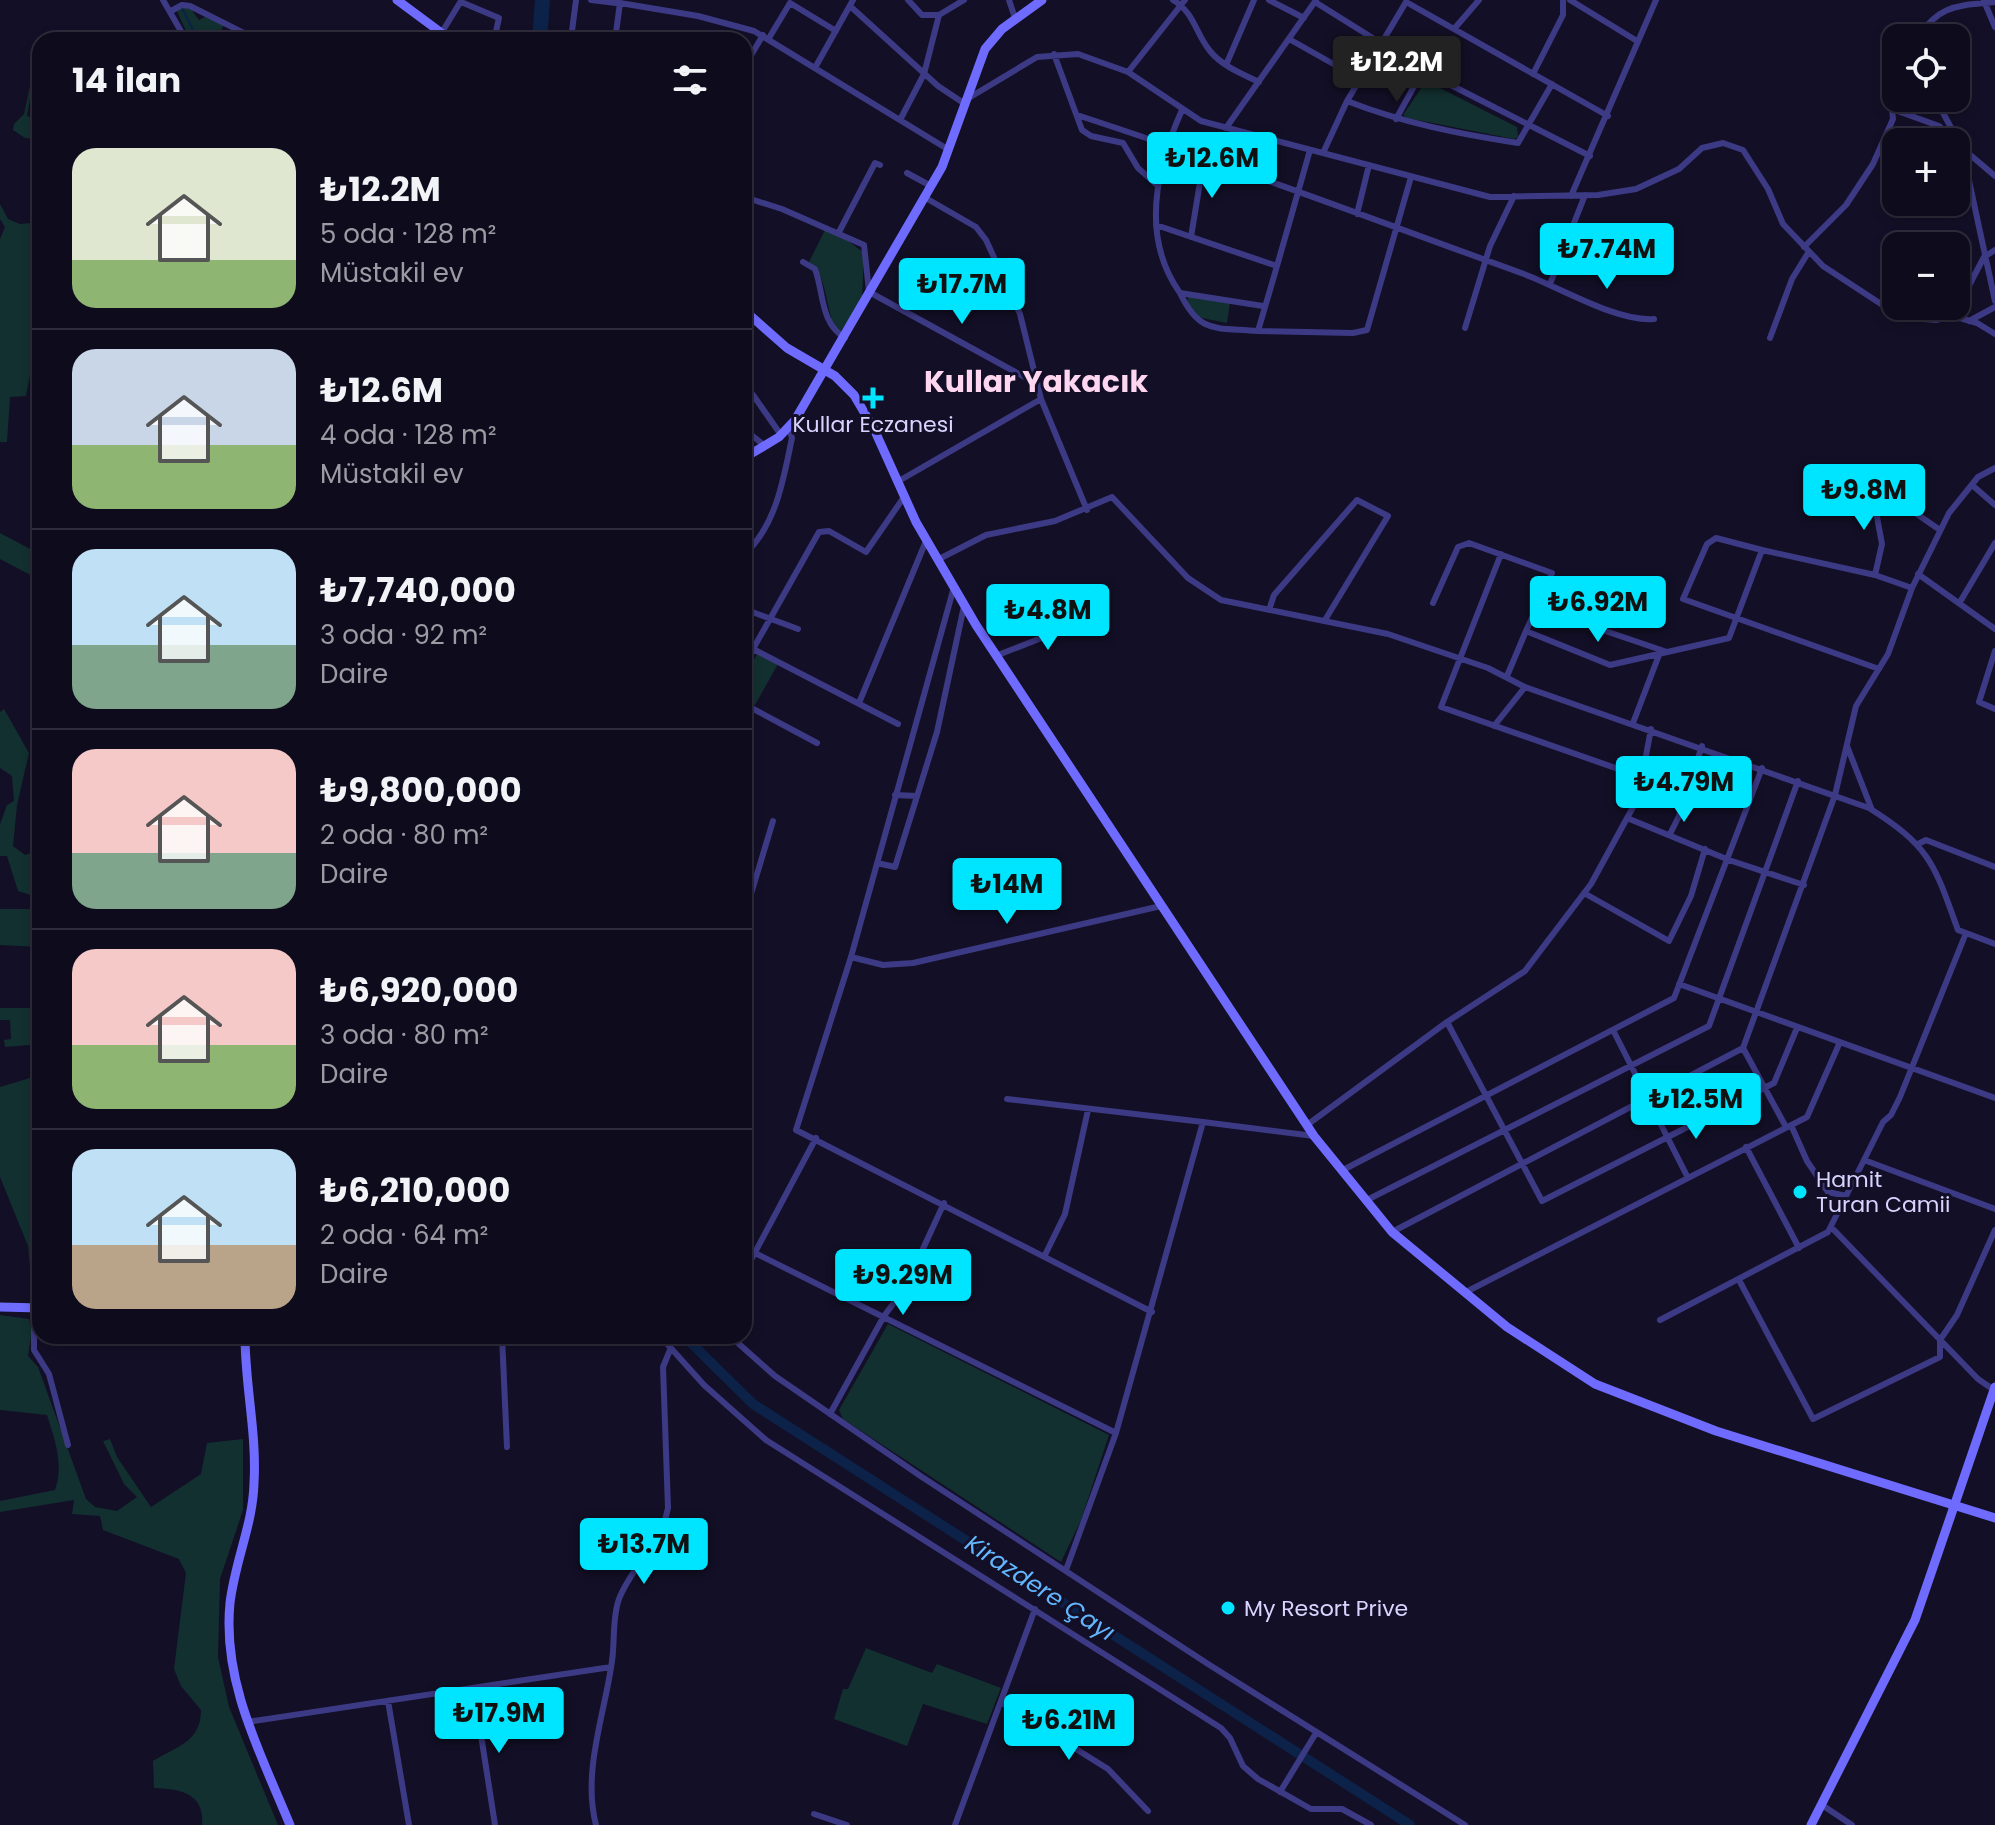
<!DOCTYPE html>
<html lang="tr">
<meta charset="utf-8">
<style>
body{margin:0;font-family:Poppins,sans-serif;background:#171425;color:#f1f3f6;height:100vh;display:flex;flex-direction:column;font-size:30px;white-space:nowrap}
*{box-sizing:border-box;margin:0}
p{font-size:26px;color:#9b9ba3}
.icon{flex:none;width:44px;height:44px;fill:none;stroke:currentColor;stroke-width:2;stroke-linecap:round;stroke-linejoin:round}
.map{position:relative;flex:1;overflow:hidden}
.sheet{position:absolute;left:32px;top:32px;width:720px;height:1312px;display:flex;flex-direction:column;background:#0e0b1c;border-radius:24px;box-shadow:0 4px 12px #0003,0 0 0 2px #2e2b3b}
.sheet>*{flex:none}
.controls{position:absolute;left:1882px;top:24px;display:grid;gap:16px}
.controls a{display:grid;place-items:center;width:88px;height:88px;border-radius:16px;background:#0e0b1c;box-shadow:0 4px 12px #0003,0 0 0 2px #2e2b3b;font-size:40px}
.price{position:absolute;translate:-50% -68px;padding:0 18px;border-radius:8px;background:#00e5ff;color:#111;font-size:26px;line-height:52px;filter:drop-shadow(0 2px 4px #0008)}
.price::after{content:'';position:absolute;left:50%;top:48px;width:24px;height:18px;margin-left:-12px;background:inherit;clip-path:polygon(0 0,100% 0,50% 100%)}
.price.selected{background:#222;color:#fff}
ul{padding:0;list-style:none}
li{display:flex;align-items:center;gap:24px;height:200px;padding:0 40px}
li+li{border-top:2px solid #2e2b3b}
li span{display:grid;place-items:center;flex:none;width:224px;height:160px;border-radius:24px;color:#555}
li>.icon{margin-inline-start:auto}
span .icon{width:96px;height:96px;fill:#fffc;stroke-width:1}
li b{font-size:34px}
h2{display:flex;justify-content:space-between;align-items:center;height:96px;padding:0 40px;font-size:34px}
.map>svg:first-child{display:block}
.green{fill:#12302f}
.water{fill:#0c2248}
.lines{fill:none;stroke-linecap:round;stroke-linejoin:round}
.stream{stroke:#0c2248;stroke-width:2}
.river{stroke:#0c2248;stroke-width:10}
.street{stroke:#3d3a85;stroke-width:6}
.secondary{stroke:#6f6bff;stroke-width:9}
.poi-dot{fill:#00e5ff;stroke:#130f26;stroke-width:3}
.labels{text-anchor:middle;stroke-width:6;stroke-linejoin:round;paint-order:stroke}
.poi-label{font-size:22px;fill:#d9d4ff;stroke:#130f26;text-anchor:start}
.water-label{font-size:24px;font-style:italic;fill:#62b6ff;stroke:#130f26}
.district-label{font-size:30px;font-weight:bold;fill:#ffd6f0;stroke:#130f26}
</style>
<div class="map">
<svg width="1995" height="1825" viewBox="0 0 1995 1825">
<rect width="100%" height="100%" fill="#130f26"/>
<path class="green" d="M 182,7 L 191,9 L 199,20 L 207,16 L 224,25 L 218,36 L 224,40 L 190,40 L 177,11 Z
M 37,53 L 40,53 L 40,58 L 37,58 L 27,116 L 39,119 L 35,132 L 40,139 L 25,138 L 13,130 L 14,124 L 24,114 Z
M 1426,81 L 1517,127 L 1518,137 L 1514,139 L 1407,118 L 1403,115 Z
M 0,204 L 8,219 L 20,224 L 40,222 L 40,324 L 26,396 L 10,397 L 7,442 L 0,442 L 0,239 L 5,227 L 0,219 Z
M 825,230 L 843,237 L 864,253 L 862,301 L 841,331 L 837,331 C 825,312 828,273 809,262 Z
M 1188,296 L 1230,303 L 1227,323 L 1197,317 L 1188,303 Z
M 0,533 L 32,550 L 40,535 L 40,580 L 0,559 Z
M 757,654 L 778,664 L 755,705 L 744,699 L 744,678 Z
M 4,709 L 29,753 L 17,805 L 13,846 L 25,855 L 40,850 L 40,898 L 18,891 L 7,856 L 0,856 L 0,824 L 7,805 L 14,801 L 12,776 L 0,768 L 0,712 Z
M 0,909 L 40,909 L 40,947 L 0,945 Z
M 0,1008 L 40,1008 L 40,1044 L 5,1047 L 4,1040 L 11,1039 L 10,1020 L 0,1020 Z
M 40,1075 L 40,1300 L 33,1300 L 28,1246 L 0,1177 L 0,1087 Z
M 0,1315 L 29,1319 L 32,1331 L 28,1356 L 38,1367 L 86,1499 L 95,1507 L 117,1511 L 137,1497 L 124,1484 L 103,1441 L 110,1439 L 117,1457 L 151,1507 L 201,1474 L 207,1443 L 243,1439 L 243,1510 L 220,1579 L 218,1657 L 229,1707 L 278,1825 L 202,1825 C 205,1793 180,1789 154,1788 L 153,1761 C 177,1746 201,1742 201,1710 L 181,1686 L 174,1669 L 186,1573 L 179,1559 L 103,1530 L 100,1516 L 72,1514 L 74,1500 L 0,1512 L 0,1501 L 55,1490 C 64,1465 55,1440 47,1415 L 0,1410 Z
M 888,1324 L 1109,1435 L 1081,1520 L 1061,1562 L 843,1419 L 839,1410 Z
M 866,1648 L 932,1673 L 937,1664 L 1001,1688 L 987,1724 L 923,1704 L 907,1746 L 834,1719 L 843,1689 L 848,1689 Z"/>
<path class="water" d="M 535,0 L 550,0 L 547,40 L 532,40 Z"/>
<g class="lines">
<path class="stream" d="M 182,8 L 198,40"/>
<path class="river" d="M 684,1336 L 753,1404 L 1410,1825"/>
<path class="street" d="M 163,0 L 186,40
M 576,0 L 572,31 L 599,40
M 591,0 L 616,3
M 1009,0 L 1015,18
M 1173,0 C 1195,13 1195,33 1210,51 C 1222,66 1242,74 1259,82
M 1269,0 L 1304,18
M 1570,0 L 1637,41
M 1984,1 L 1995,27
M 461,2 L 499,18 L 494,40
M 1315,2 L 1435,77 L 1590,156
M 1406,2 L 1347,101 C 1403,123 1459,134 1518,143 L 1552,84
M 1406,2 L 1608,116
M 620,3 L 698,16 L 754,31 L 949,150
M 850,6 L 938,86 L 965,104
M 171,11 L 182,5 L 190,6 L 258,40
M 939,15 L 964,0
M 1454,29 L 1479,0
M 442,32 L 461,1
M 769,38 L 790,3 L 836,31
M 1917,38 C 1940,4 1957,6 1995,2
M 1289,39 L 1360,79
M 615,40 L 620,3 L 617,0
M 1054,54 L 1082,130 L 1091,136 L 1123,143 L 1138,168 L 1156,184
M 1226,65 L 1254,0
M 816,66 L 853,0
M 744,67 L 763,35
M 1128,72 L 1185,0
M 1533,74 L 1563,15 L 1563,0
M 1935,98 L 1962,148 L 1995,176
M 967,99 L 1037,57 L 1078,54 L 1128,72 L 1201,121 L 1490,197 L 1598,195 L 1636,189 L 1679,169 L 1702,148 L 1723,143 L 1743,150 L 1768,189 L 1783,224 L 1823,266 L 1881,304 L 1911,318 L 1936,320 L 1953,316 L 1977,323 L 1995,334
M 1892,109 L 1939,126 L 1956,142
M 1182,110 C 1156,168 1140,237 1180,293 L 1263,306
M 1077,115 C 1227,164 1375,220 1524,274 C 1561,288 1617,322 1654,319
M 1396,119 L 1423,70
M 900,120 L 924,74 L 939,15 L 922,15 L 908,0
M 1226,128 L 1316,0
M 1956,142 L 1962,148 L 1995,301
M 1323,153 L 1347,101
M 1224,165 L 1234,130
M 907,173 L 931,186
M 1571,196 L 1656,0
M 744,197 L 782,209 L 864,245 L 869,291
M 924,197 L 976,227 L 986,240 L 1020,314 L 1041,399 L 1087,510
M 1357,214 L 1369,165
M 1156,225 L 1277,266 L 1258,331 L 1353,333 L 1367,330 L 1411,177
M 839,232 L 875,163 L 880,165
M 1191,237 L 1204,158
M 1804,247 L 1846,205 L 1873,164 L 1893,119 L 1889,81 L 1896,70
M 803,262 L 815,269 C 824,293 820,323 845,338
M 1277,266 L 1310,150
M 1550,284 L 1585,195
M 871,293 L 1039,385
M 1180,293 C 1200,335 1216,327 1258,331
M 1953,316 L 1984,257 L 1995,250
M 1969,321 L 1995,307
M 1465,328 L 1490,246 L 1514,196
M 1770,338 L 1792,279 L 1808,253
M 744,382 L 781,435
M 744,429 L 765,446
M 897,482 L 1041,399
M 1972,485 L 1995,505
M 1872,490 L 1882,544 L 1875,575
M 1872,490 L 1895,499 L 1940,530
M 1762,550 L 1716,538 L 1707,544 L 1683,599 L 1879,669
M 1501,554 L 1441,707 L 1687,793
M 744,555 C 777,524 783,480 792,438 L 789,429
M 937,560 L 986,535 L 1055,521 L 1112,497 L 1188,578 L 1221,600 L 1388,634 L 1488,668 L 1525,687 L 1869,808 C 1931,847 1934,864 1958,930 L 1995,944
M 1918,574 L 1995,629
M 954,587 L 851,957 L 796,1130 L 1152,1312
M 1960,602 L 1995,543
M 1433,603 L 1458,547 L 1469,543 L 1552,573 L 1526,631
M 1538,608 L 1667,652
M 744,609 L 798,629
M 1269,610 L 1274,595 L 1357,500 L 1388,516 L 1325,620
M 1995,651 L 1979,702 L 1995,709
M 998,655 L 1087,620
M 744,668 L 753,649
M 1507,676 L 1526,631 L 1610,665 L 1729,638 L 1762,550 L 1875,575 L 1912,588
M 859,703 L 926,541
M 744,704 L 817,743
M 1633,723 L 1659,655
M 898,724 L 753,649 L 819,532 L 829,531 L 866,552 L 904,497
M 1494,726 L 1525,687
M 1847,746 L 1872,810
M 895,795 L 917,796
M 1627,818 L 1729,860 L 1804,885
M 1670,834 L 1679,816 L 1702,746
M 1918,844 L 1926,840 L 1995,867
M 877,863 L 895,867 L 937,732 L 964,606
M 1584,893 L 1669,941 L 1691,896 L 1705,849
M 744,917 L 773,821
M 851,957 L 883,965 L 913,963 L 1161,906
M 1679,984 L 1995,1098
M 1447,1022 L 1542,1201 L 1774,1083 L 1797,1028
M 1613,1030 L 1687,1176
M 1743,1048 L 1786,1127
M 1007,1099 L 1203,1122
M 1307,1125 L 1447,1022 L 1525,971 L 1591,884 L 1638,798 L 1651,729
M 1791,1125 L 1807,1161 L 1828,1192 L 1846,1196
M 1746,1147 L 1799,1248
M 1864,1160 L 1995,1209
M 1341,1171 L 1674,998 L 1762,768
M 1365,1201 L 1709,1026 L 1798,781
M 1831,1227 L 1978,1379 L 1994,1390
M 1392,1232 L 1743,1048 L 1835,795 L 1856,706 L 1888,654 L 1912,588 L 1949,513 L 1978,477 L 1995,468
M 755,1253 L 1116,1433
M 1045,1255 L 1065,1214 L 1088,1110
M 744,1273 L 816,1138
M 1739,1280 L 1813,1419 L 1940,1357 L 1940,1340 L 1957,1315 L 1995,1230
M 1464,1293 L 1807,1117 L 1840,1042
M 34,1308 L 34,1350 L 49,1374 L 68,1445
M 1660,1320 L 1828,1232 L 1883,1122 L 1891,1115 L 1900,1097 L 1966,933
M 502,1336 L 507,1447
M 660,1336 L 704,1385 L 766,1440 L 1221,1728 L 1230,1738 L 1243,1766 L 1258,1779 L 1311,1809 L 1342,1809 L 1371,1825
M 730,1336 L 775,1376 L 922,1477 L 1208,1664 L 1465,1825
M 830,1414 L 884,1316 L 905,1288 L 944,1203
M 1066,1570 L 1116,1433 L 1203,1122 L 1314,1136
M 474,1690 L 495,1825
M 388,1701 L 409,1825
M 1001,1702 L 1108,1769 L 1148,1811
M 247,1722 L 611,1667
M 1280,1792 L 1316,1733
M 1822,1805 L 1852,1825
M 814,1814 L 847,1825
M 596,1825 C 582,1772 605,1713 612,1661 C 615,1641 612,1618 619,1599 C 631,1567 662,1543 668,1508 L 663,1367 L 670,1350
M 955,1825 L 1035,1609"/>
<path class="secondary" d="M 397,0 L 451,40
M 744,310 L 787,348 L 835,376 L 854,395 L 874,429 L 916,522 L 976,625 L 1314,1136 L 1392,1232 L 1507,1327 L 1595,1384 L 1716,1431 L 1995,1518
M 744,458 L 779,437 L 795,420 L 942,167 L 985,49 L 1002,29 L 1042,0
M 0,1307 L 40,1308
M 245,1336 C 245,1385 257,1434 254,1483 C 253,1524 235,1561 230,1603 C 222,1682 261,1754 290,1825
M 1811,1825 L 1915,1620 L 1995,1387"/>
</g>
<g class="poi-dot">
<path d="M869 386h8v8h8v8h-8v8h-8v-8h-8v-8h8z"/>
<circle cx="1800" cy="1192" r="8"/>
<circle cx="1228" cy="1608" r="8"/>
</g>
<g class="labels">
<g class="poi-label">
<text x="873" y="432" text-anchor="middle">Kullar Eczanesi</text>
<text x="1816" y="1187">Hamit<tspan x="1816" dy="25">Turan Camii</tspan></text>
<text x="1244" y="1616">My Resort Prive</text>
</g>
<g class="water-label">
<text transform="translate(1040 1588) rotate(33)" y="8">Kirazdere Çayı</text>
</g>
<g class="district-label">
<text x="1036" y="392">Kullar Yakacık</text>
</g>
</g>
</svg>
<div class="controls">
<a><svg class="icon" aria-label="locate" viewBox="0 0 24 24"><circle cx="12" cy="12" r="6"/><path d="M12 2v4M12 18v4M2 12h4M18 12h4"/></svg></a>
<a>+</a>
<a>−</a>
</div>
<b class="price selected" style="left:1397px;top:104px">₺12.2M</b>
<b class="price" style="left:1212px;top:200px">₺12.6M</b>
<b class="price" style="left:1607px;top:291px">₺7.74M</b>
<b class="price" style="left:962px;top:326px">₺17.7M</b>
<b class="price" style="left:1864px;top:532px">₺9.8M</b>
<b class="price" style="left:1598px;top:644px">₺6.92M</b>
<b class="price" style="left:1048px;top:652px">₺4.8M</b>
<b class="price" style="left:1684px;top:824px">₺4.79M</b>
<b class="price" style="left:1007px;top:926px">₺14M</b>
<b class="price" style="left:1696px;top:1141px">₺12.5M</b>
<b class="price" style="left:903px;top:1317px">₺9.29M</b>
<b class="price" style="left:644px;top:1586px">₺13.7M</b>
<b class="price" style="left:499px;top:1755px">₺17.9M</b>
<b class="price" style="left:1069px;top:1762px">₺6.21M</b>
<section class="sheet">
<h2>14 ilan<svg class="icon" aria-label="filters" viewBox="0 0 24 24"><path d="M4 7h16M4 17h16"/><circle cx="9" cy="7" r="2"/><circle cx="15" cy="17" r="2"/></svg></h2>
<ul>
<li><span style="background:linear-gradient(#dfe7d0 70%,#8fb573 0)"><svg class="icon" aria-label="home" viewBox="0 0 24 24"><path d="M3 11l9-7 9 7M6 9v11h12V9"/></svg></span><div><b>₺12.2M</b><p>5 oda · 128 m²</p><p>Müstakil ev</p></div></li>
<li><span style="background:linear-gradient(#c9d6e8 60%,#8fb573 0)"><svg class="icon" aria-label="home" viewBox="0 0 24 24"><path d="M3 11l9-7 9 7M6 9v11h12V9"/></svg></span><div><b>₺12.6M</b><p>4 oda · 128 m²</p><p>Müstakil ev</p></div></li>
<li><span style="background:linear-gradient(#bfe0f5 60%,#7fa58c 0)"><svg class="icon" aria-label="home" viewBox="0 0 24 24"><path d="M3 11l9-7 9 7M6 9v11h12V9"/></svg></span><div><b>₺7,740,000</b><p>3 oda · 92 m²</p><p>Daire</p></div></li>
<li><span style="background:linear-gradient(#f6c9c9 65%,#7fa58c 0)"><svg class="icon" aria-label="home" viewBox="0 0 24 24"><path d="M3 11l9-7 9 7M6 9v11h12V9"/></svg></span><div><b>₺9,800,000</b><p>2 oda · 80 m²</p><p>Daire</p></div></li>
<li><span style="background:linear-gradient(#f6c9c9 60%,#8fb573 0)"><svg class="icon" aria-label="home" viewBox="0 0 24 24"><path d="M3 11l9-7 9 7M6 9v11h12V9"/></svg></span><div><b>₺6,920,000</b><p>3 oda · 80 m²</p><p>Daire</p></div></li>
<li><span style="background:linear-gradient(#bfe0f5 60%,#b9a48a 0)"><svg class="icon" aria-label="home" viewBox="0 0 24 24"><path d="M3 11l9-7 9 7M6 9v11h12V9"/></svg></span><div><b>₺6,210,000</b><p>2 oda · 64 m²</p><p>Daire</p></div></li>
</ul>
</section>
</div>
